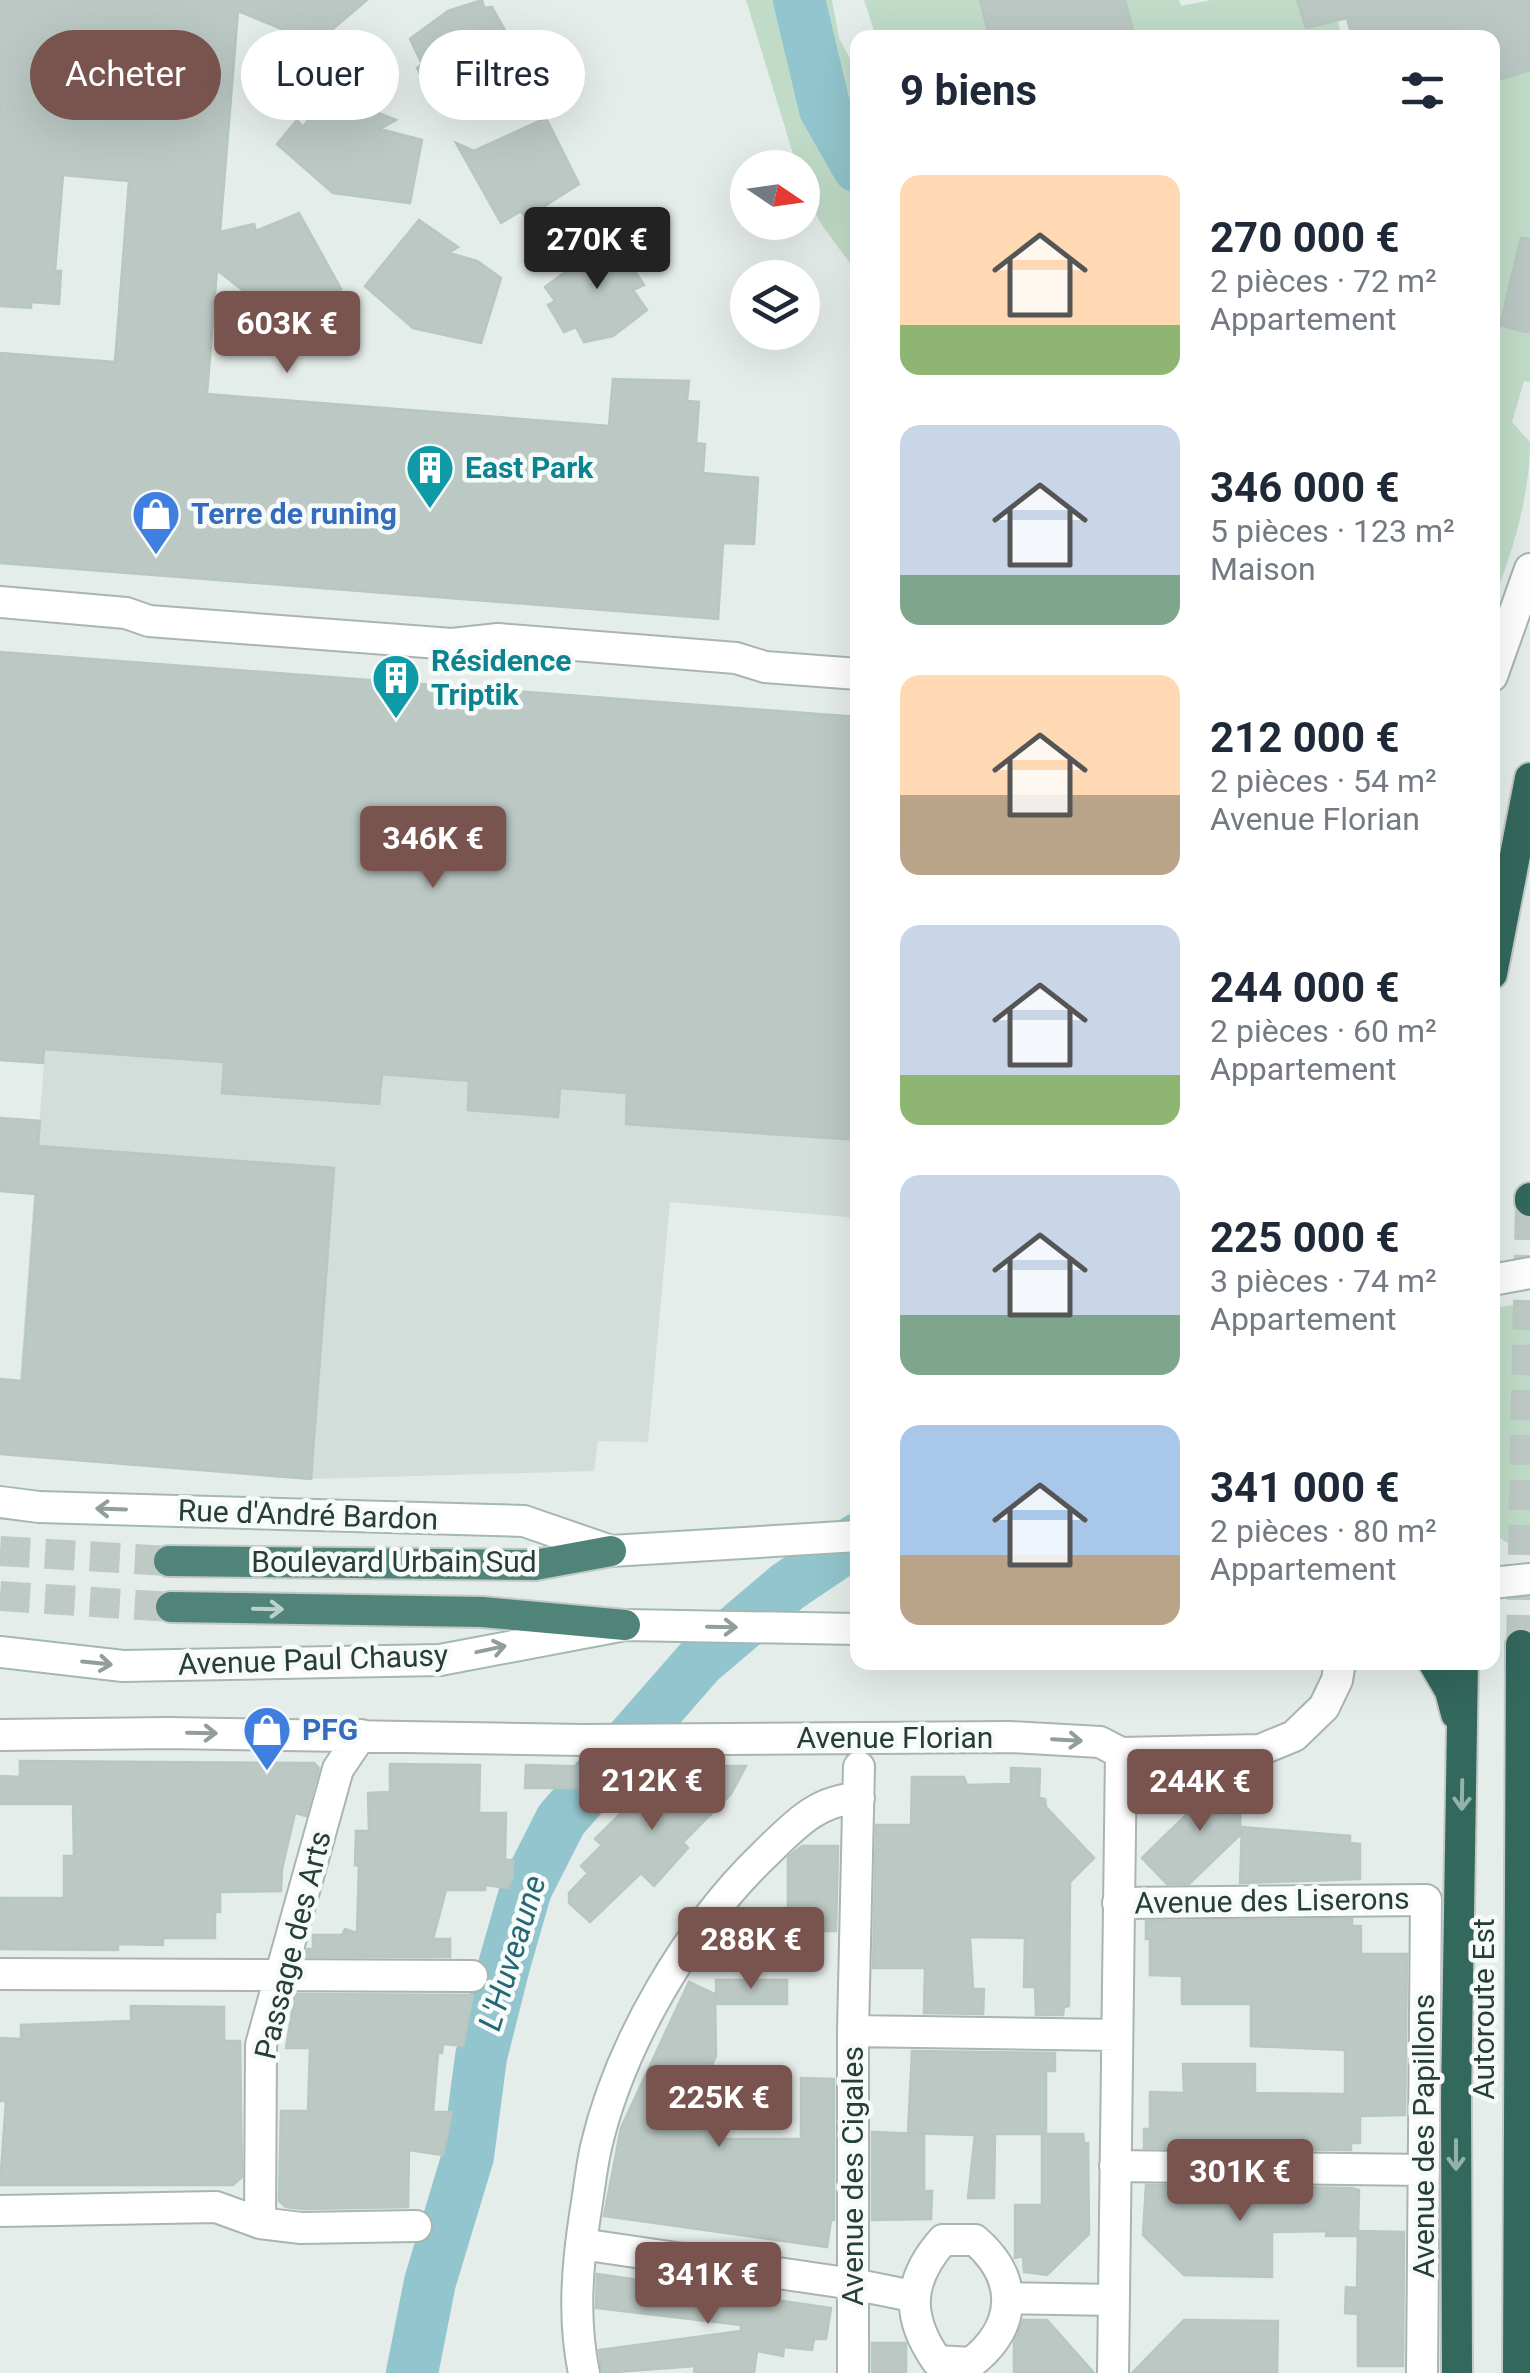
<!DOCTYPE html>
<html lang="fr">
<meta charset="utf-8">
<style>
body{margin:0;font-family:Roboto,sans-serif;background:#f6f6f7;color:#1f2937;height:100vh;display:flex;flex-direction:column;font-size:38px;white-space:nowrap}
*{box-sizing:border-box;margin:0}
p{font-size:32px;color:#747a83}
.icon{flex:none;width:55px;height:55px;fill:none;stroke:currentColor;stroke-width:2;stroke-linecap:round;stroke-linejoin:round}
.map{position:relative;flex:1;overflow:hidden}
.side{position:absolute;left:850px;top:30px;width:650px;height:1640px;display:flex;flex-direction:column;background:#fff;border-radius:20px;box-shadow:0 10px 40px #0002}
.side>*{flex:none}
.banner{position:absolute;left:30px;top:30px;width:670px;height:90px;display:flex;gap:20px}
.needle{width:65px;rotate:103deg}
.controls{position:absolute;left:730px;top:150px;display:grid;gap:20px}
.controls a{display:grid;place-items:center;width:90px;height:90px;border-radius:50%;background:#fff;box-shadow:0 10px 40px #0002;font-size:50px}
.price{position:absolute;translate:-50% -85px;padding:0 22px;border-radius:10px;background:#79544e;color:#fff;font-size:32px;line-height:65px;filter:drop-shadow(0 2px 5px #0008)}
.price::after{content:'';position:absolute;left:50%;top:60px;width:30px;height:22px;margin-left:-15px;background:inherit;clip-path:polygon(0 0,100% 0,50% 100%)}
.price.on{background:#222;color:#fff}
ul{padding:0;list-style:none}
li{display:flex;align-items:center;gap:30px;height:250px;padding:0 50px}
li span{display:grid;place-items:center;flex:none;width:280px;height:200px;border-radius:20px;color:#555}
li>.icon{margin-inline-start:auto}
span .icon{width:120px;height:120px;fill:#fffc;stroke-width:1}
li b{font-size:42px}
h2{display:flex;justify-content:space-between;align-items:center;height:120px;padding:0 50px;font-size:42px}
.pill{padding:0 35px;border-radius:45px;background:#fff;box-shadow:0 10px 40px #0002;font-size:35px;line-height:90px}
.pill.on{background:#79544e;color:#fff}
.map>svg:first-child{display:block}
.built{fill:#d3ddd9}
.green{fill:#c0dcc8}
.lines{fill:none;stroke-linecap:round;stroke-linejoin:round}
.river{stroke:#92c5cd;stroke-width:52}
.building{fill:#bbc8c3;stroke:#b8c7c0;stroke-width:2.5}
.trunk-tunnel{stroke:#bfcac6;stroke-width:30;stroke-dasharray:30 15;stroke-linecap:butt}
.motorway-tunnel{stroke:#bfcac6;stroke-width:30;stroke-dasharray:30 15;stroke-linecap:butt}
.minor-casing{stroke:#a8b5b1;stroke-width:34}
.tertiary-casing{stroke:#a8b5b1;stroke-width:34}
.secondary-casing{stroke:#a4b8b1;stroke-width:34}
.trunk-casing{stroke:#c2c9c7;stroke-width:34}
.motorway-casing{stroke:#c2c9c7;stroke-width:34}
.minor{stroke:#fff;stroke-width:30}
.tertiary{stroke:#fff;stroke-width:30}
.secondary{stroke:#fff;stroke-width:30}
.trunk{stroke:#508478;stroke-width:30}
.motorway{stroke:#33685d;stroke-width:30}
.oneway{stroke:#929e9b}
.oneway2{stroke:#bcd1cb}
.oneway3{stroke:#94b1aa}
.labels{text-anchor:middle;stroke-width:9;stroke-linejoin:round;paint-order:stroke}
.culture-label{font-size:30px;font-weight:bold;fill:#0d838f;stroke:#f6faf8;text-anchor:start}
.shop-label{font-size:30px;font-weight:bold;fill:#366cbe;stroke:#f6faf8;text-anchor:start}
.street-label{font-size:30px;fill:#263e37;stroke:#f6faf8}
.water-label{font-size:32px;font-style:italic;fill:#246876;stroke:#f6faf8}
</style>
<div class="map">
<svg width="1530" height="2373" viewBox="0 0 1530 2373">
<rect width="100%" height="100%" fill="#e5edea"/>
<path class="built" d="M 724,707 L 857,717 L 857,1218 L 670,1202 L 648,1442 L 598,1441 L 594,1471 L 311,1479 L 14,1455 L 69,736 L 719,784 Z"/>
<path class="green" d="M 746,0 L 832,0 L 839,38 L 857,72 L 857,273 C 835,240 802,209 802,168 L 797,167 Z
M 864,0 L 1179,0 L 1181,6 L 1211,0 L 1332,0 L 1342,37 L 876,37 Z
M 1530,70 L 1530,382 L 1524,381 L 1512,422 L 1530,442 C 1530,495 1513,552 1493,601 L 1493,82 Z
M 1530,1303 L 1530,1543 C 1511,1546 1504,1545 1493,1529 L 1493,1314 L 1500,1307 Z"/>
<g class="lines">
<path class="river" d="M 799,0 L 825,109 L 858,167
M 412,2373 L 430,2282 L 468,2156 L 481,2057 L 505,1962 L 526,1889 L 561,1820 L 700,1661 L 787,1587 L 858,1539"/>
</g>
<path class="building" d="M 0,0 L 367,0 L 316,43 L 238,11 L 220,232 L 254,224 L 256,231 L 299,213 L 341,289 L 283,322 L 217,270 L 207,394 L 609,426 L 613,379 L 689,381 L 687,401 L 699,402 L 696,443 L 705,444 L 703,473 L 758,478 L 754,544 L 723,543 L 718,619 L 0,563 L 0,353 L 115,362 L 129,181 L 63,175 L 55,271 L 61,271 L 59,304 L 31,302 L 31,308 L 0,306 Z
M 482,0 L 484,8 L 492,7 L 506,32 L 499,36 L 512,66 L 482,89 L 465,93 L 460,83 L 434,98 L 417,68 L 422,64 L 410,39 L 448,11 Z
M 980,0 L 1125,0 L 1135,38 L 990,38 Z
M 1297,0 L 1530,0 L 1530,70 L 1492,82 L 1492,38 L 1352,38 L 1347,18 L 1306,28 Z
M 328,93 L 396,120 L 380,129 L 422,140 L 410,203 L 333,193 L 277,144 L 297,120 L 303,127 Z
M 546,118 L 579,184 L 526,218 L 521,211 L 501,223 L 456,143 L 474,151 Z
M 419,220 L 458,247 L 449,253 L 477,261 L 501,278 L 481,343 L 413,328 L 365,286 Z
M 612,236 L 644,285 L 633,290 L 647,310 L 613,336 L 584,342 L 576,327 L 564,332 L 548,305 L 555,301 L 545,287 L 576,264 L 571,254 Z
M 1521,238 L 1530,239 L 1530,331 L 1526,332 L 1500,325 Z
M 0,652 L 858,717 L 858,1140 L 626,1124 L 627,1093 L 560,1088 L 558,1117 L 468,1110 L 469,1081 L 382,1074 L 379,1104 L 222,1093 L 224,1062 L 44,1049 L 43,1063 L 0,1060 Z
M 0,1118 L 40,1121 L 38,1146 L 334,1168 L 311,1479 L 0,1454 L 0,1379 L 22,1381 L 36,1194 L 0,1191 Z
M 676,1758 L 692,1774 L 701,1766 L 746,1766 L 731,1794 L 683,1842 L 688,1848 L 654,1886 L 641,1873 L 590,1922 L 569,1903 L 569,1893 L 588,1873 L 581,1866 L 602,1845 L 595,1839 Z
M 20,1761 L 297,1763 L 314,1763 L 319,1768 L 306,1816 L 295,1813 L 282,1869 L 281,1891 L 220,1892 L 220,1912 L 215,1912 L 215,1938 L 163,1938 L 163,1945 L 118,1944 L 118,1950 L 0,1949 L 0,1898 L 64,1898 L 64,1856 L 74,1856 L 73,1804 L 0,1804 L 0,1776 L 20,1777 Z
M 390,1764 L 480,1765 L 479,1813 L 506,1813 L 505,1860 L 513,1860 L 513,1876 L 508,1888 L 485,1885 L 485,1890 L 446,1890 L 433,1939 L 450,1939 L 450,1957 L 305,1957 L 307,1949 L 313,1949 L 313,1935 L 342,1935 L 345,1929 L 357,1933 L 359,1866 L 355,1865 L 356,1831 L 369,1831 L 368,1793 L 390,1792 Z
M 526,1765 L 603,1767 L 603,1788 L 525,1788 Z
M 1011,1768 L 1040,1769 L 1039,1798 L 1045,1799 L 1046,1807 L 1094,1858 L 1070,1882 L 1069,2006 L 1064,2007 L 1063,2015 L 1036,2015 L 1035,1987 L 1024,1987 L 1025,1938 L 970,1937 L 973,1989 L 984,1989 L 983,2014 L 924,2013 L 925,1968 L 873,1968 L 876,1825 L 911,1825 L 912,1777 L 964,1777 L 967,1785 L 1011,1784 Z
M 1233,1769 L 1241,1769 L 1240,1835 L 1189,1884 L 1167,1884 L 1142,1858 Z
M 1242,1827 L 1350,1836 L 1350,1843 L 1360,1844 L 1360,1879 L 1240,1883 Z
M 802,1846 L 838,1846 L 836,1931 L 802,1931 L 802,1915 L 788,1915 L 788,1857 Z
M 1352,1919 L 1352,1926 L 1361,1926 L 1361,1954 L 1407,1954 L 1405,2115 L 1360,2116 L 1360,2143 L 1351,2143 L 1351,2150 L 1144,2148 L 1144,2129 L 1150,2129 L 1150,2092 L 1184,2093 L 1183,2064 L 1255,2064 L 1255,2093 L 1345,2094 L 1345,2050 L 1251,2046 L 1251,2004 L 1182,2004 L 1182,1976 L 1150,1975 L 1150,1939 L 1146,1939 L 1146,1921 Z
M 716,1980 L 787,1980 L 787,2004 L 716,2004 Z
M 689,1982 L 715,1994 L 716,2056 L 691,2111 L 716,2117 L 715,2139 L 801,2139 L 801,2078 L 834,2079 L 834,2220 L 831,2220 L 827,2247 L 604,2216 L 621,2128 Z
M 295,1994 L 473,1995 L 463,2046 L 443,2044 L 442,2053 L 438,2053 L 433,2112 L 452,2112 L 443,2155 L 409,2150 L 408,2207 L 302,2209 L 286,2207 L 279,2201 L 281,2111 L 308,2111 L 310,2048 L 286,2048 Z
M 131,2006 L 224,2007 L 224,2041 L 240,2041 L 242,2177 L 233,2185 L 0,2185 L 6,2101 L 0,2101 L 0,2038 L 21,2039 L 21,2025 L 131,2021 Z
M 912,2051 L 1055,2053 L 1055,2071 L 1046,2071 L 1046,2134 L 1083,2134 L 1084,2143 L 1088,2143 L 1089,2234 L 1047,2275 L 1024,2272 L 1023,2256 L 1015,2258 L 1015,2205 L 1042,2205 L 1042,2134 L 995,2134 L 994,2198 L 968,2198 L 975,2135 L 908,2133 Z
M 872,2132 L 924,2134 L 924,2191 L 932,2191 L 931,2219 L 872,2220 Z
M 1146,2185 L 1352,2188 L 1359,2190 L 1358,2236 L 1326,2236 L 1327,2231 L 1272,2232 L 1272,2277 L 1184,2275 L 1143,2235 Z
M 1358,2231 L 1404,2232 L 1403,2366 L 1358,2366 L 1358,2314 L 1345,2313 L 1346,2287 L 1357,2288 Z
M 597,2274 L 831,2308 L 826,2339 L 814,2339 L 812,2350 L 784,2347 L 783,2356 L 757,2351 L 754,2373 L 694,2373 L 695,2366 L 602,2373 L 599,2350 L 741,2331 L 741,2325 L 596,2308 Z
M 1023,2320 L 1047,2320 L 1094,2373 L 1014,2373 L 1014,2342 Z
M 1184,2320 L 1278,2321 L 1277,2373 L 1132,2373 Z
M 872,2343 L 906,2343 L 906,2373 L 872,2373 Z"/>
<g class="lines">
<path class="trunk-tunnel" d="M 0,1551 L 169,1561
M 0,1596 L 171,1607"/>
<path class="motorway-tunnel" d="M 1521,1645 L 1530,1201"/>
<g class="minor-casing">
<path id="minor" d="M 0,1735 L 169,1733 L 583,1740 L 1010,1737 L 1100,1742 L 1121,1753 L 1260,1750 L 1294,1736 L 1324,1707 L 1337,1680 L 1340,1662
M 1118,1903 L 1426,1900 L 1422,2373
M 0,1974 L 472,1976
M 853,2031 L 1116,2035
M 1115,2166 L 1424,2170
M 0,2211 L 216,2207 L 260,2223 L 301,2228 L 416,2226
M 260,2223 L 261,2045 L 338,1769 L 361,1735
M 943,2240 L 975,2240 C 1020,2279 1017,2327 971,2363 L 937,2361 C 906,2317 907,2281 943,2240 Z
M 581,2244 L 853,2284 L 912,2296
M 1009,2298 L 1113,2300
M 584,2373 C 573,2320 577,2268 585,2215 C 589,2192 591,2169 596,2147 C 620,2044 688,1928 764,1855 C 794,1826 816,1800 859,1798
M 853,2373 L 853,2031 L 859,1767
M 1113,2373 L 1121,1753"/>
</g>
<g class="tertiary-casing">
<path id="tertiary" d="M 0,602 L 126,613 L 149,621 L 452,644 L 498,639 L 736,658 L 765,667 L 858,674
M 1492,676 L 1530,569"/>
</g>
<g class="secondary-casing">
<path id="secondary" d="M 1492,1280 L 1530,1273
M 0,1502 L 39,1507 L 524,1521 L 611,1551 L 858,1536
M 1492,1583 L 1530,1579
M 0,1652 L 123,1666 L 440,1660 L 625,1625 L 858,1629"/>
</g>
<g class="trunk-casing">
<path id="trunk" d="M 169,1561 L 535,1565 L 611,1551
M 171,1607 L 482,1612 L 625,1625"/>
</g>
<g class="motorway-casing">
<path id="motorway" d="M 1492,974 L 1530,778
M 1530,1201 L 1530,1198
M 1433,1662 L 1450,1691 L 1456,1714
M 1457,2373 L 1456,2100 L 1463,1662
M 1518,2373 L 1521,1645"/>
</g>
<use href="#minor" class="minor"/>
<use href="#tertiary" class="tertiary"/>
<use href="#secondary" class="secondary"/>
<use href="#trunk" class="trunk"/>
<use href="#motorway" class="motorway"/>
</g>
<defs><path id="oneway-shaft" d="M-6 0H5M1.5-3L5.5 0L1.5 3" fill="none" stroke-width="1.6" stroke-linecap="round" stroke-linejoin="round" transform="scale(2.5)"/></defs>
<g class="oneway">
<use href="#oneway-shaft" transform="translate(111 1509) rotate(-178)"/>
<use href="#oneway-shaft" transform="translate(722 1627) rotate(1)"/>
<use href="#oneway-shaft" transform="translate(491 1649) rotate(-12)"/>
<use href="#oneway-shaft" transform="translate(97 1663) rotate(6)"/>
<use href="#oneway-shaft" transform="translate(202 1733) rotate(1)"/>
<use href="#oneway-shaft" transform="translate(1067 1740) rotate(3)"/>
</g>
<use class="oneway2" href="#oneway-shaft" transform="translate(268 1609) rotate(1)"/>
<g class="oneway3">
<use href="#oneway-shaft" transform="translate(1462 1795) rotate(91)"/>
<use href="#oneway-shaft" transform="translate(1456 2155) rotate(90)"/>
</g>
<defs>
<g id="building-pin" transform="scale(2.5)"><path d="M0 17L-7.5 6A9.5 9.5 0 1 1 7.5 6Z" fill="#0f9aa8" stroke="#f6faf8"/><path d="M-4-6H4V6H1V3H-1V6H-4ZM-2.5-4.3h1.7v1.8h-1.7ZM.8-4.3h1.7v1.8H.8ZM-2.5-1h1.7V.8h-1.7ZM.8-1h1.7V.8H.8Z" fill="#fff"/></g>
<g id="shop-pin" transform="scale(2.5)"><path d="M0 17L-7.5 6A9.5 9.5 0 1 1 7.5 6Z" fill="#3f7fe0" stroke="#f6faf8"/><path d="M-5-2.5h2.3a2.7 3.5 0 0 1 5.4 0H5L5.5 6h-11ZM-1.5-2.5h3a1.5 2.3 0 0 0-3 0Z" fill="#fff"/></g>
</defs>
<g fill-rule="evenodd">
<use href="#building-pin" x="430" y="468"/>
<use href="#shop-pin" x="156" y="514"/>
<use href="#building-pin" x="396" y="678"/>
<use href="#shop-pin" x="267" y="1730"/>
</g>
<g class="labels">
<g class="culture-label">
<text x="465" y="478">East Park</text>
<text x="431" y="671">Résidence<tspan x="431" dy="34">Triptik</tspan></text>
</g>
<g class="shop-label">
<text x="191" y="524">Terre de runing</text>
<text x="302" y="1740">PFG</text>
</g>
<g class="street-label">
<text transform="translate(308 1515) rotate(2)" y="10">Rue d'André Bardon</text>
<text x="394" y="1572">Boulevard Urbain Sud</text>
<text transform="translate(313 1660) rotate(-2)" y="10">Avenue Paul Chausy</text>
<text x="895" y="1748">Avenue Florian</text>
<text transform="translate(1272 1901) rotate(-1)" y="10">Avenue des Liserons</text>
<text transform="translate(293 1945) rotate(-76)" y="10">Passage des Arts</text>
<text transform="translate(1484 2009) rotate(-90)" y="10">Autoroute Est</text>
<text transform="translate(1424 2136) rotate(-90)" y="10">Avenue des Papillons</text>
<text transform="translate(853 2176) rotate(-90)" y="10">Avenue des Cigales</text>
</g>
<g class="water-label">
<text transform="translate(512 1953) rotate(-73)" y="11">L'Huveaune</text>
</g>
</g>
</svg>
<div class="controls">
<a><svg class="needle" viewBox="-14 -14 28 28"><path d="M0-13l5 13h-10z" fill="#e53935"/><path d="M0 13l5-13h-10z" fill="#747a83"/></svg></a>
<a><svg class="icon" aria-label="layers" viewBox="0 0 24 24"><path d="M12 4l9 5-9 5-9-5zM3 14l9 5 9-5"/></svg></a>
</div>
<b class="price on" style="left:597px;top:292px">270K €</b>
<b class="price" style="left:287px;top:376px">603K €</b>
<b class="price" style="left:433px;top:891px">346K €</b>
<b class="price" style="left:652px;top:1833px">212K €</b>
<b class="price" style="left:1200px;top:1834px">244K €</b>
<b class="price" style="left:751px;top:1992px">288K €</b>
<b class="price" style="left:719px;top:2150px">225K €</b>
<b class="price" style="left:1240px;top:2224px">301K €</b>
<b class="price" style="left:708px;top:2327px">341K €</b>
<div class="banner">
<a class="pill on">Acheter</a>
<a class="pill">Louer</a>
<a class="pill">Filtres</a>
</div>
<section class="side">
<h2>9 biens<svg class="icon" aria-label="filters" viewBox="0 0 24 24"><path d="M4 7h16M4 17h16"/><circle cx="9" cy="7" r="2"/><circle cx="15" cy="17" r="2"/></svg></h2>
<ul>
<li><span style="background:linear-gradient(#ffd9b3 75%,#8fb573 0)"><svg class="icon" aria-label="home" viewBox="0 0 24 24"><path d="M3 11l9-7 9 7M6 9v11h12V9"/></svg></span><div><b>270 000 €</b><p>2 pièces · 72 m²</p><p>Appartement</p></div></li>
<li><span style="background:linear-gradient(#c9d6e8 75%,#7fa58c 0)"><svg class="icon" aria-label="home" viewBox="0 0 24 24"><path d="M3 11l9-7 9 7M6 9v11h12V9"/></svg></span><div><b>346 000 €</b><p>5 pièces · 123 m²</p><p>Maison</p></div></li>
<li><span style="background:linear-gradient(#ffd9b3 60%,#b9a48a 0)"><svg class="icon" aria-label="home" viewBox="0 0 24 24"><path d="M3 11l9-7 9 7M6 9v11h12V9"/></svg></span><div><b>212 000 €</b><p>2 pièces · 54 m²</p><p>Avenue Florian</p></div></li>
<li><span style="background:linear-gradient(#c9d6e8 75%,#8fb573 0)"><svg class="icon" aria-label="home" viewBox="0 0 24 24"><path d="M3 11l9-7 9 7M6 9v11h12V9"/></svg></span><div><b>244 000 €</b><p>2 pièces · 60 m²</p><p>Appartement</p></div></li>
<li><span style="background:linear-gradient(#c9d6e8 70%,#7fa58c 0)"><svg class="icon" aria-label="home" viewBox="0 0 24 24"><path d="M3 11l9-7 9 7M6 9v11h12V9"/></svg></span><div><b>225 000 €</b><p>3 pièces · 74 m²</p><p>Appartement</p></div></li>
<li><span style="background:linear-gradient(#a9c7e8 65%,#b9a48a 0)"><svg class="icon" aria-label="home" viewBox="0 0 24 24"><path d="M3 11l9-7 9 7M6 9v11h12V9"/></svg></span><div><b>341 000 €</b><p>2 pièces · 80 m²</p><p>Appartement</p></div></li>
</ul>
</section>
</div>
